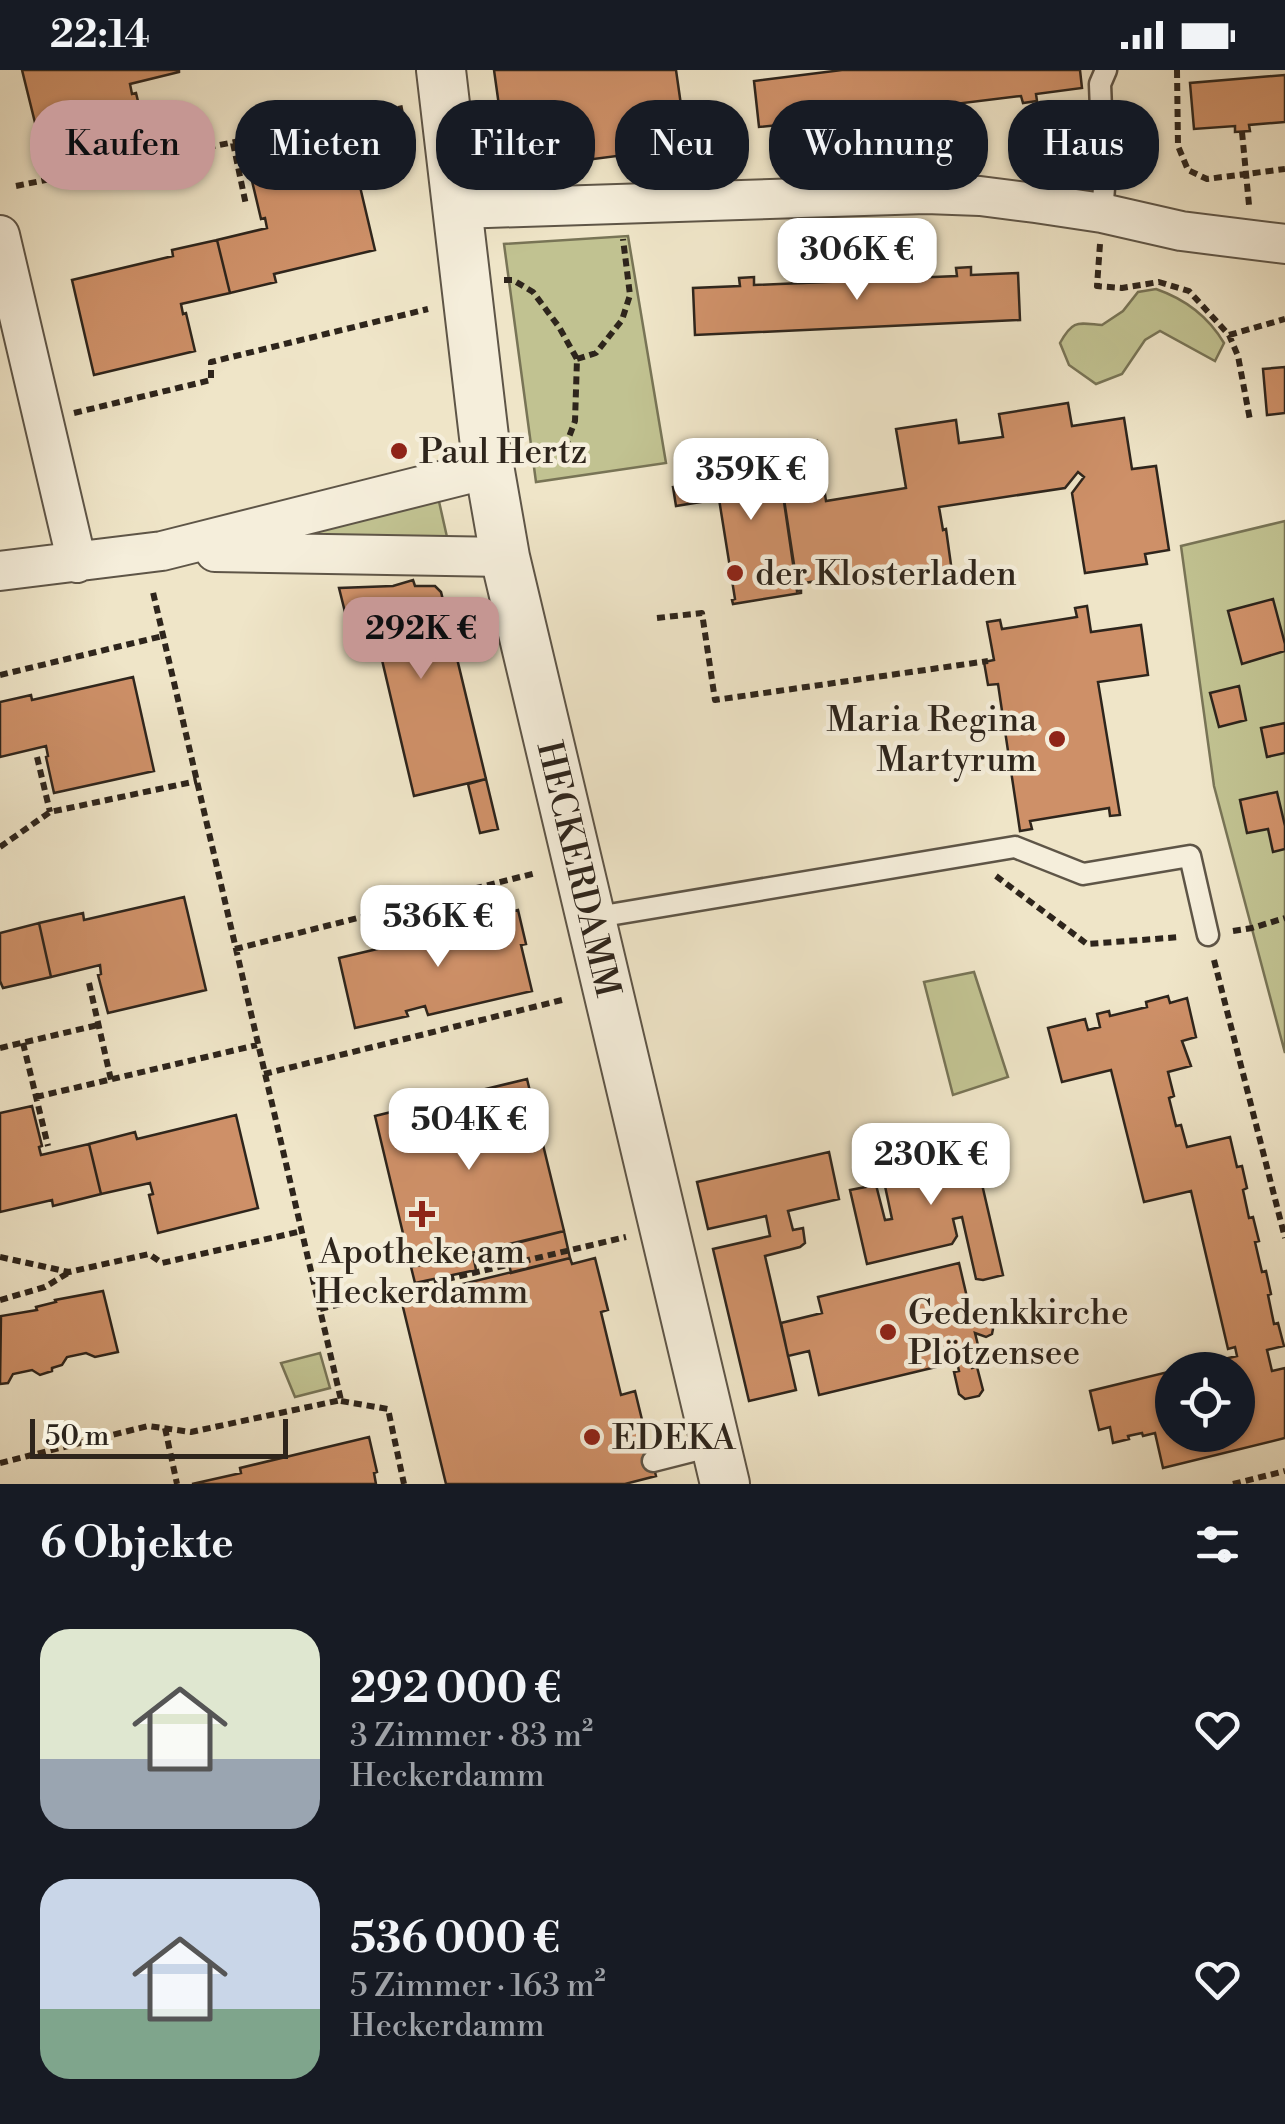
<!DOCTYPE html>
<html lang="de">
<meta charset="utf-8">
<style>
body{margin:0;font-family:"Libre Bodoni",serif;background:#20242c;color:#f1f3f6;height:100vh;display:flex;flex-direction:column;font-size:38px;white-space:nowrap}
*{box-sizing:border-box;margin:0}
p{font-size:32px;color:#9ea1a6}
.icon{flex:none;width:55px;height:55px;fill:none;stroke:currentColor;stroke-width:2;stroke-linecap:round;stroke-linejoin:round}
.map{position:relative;height:1414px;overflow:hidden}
.sheet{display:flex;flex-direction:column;background:#171b24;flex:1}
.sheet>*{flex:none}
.hud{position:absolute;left:30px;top:30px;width:1225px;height:90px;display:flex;gap:20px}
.tools{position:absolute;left:1155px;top:1282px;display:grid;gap:20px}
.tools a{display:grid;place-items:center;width:100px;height:100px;border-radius:50%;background:#171b24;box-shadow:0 2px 8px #0004;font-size:50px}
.scale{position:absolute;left:30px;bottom:25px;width:258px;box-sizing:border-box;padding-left:10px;border:5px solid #2e251c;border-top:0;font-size:28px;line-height:35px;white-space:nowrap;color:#2e251c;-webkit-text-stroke:8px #f5eedb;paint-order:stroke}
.price{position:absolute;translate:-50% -85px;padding:0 22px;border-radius:20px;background:#fff;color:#222;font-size:32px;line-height:65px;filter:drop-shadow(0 2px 5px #0008)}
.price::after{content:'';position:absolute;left:50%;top:60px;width:30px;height:22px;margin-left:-15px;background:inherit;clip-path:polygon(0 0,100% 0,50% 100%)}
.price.selected{background:#c59692;color:#111}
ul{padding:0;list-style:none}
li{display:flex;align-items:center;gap:30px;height:250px;padding:0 40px}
li span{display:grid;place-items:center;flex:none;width:280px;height:200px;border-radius:30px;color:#555}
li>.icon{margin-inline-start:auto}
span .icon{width:120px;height:120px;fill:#fffc;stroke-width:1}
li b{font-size:42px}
h2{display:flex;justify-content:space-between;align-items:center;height:120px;padding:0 40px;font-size:42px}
.chip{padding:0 35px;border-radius:40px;background:#171b24;box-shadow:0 2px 8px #0004;font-size:35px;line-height:90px}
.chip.selected{background:#c59692;color:#111}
.status{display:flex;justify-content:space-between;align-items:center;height:70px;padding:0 50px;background:#171b24;direction:ltr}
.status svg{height:28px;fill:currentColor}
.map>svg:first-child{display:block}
.green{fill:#c1c291;stroke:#787456;stroke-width:2.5}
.building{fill:#ce9068;stroke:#2e251c;stroke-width:2.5}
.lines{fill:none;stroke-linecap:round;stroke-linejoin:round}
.service-casing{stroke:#5e5547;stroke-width:25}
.minor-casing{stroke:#5e5547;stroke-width:42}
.tertiary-casing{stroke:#5e5547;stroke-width:52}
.path{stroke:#2e251c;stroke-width:6;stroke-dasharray:8 5;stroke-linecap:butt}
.service{stroke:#f5eedb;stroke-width:20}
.minor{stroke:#f5eedb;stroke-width:38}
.tertiary{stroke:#f5eedb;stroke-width:48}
.poi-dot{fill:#8f2418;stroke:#f5eedb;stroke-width:4}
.labels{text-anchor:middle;stroke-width:9;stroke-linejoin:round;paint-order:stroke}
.poi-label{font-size:35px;fill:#2e251c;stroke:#f5eedb;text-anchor:start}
.street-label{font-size:35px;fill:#2e251c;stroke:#f5eedb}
</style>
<div class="status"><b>22:14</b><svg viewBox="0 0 49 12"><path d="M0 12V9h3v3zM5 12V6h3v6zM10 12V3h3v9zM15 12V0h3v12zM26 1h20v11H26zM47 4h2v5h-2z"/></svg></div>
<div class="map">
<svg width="1285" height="1414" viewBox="0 0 1285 1414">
<rect width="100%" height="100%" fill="#efe5c8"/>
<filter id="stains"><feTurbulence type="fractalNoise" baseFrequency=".002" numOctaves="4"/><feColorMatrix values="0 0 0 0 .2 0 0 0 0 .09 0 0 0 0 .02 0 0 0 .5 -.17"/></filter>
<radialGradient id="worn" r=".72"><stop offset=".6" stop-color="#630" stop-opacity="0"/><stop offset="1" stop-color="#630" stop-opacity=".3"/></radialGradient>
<path class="green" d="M 628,166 L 666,393 L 536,412 L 504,174 Z
M 1156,219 C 1185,229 1208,246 1224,273 L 1215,291 L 1160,261 L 1145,270 L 1122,304 L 1096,314 L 1069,295 L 1060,273 C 1073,249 1078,253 1102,255 L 1123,241 L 1138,222 Z
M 438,427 L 447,467 L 266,471 Z
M 1285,451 L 1285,983 L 1214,716 L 1181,476 Z
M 974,902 L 1008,1007 L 953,1025 L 924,912 Z
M 320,1283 L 330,1318 L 295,1327 L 281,1293 Z"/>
<path class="building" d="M 22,0 L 179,0 L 179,2 L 130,14 L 132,24 L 136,23 L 145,60 L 43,85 Z
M 494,0 L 676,0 L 687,77 L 508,100 Z
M 842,0 L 1080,0 L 1082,18 L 1036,24 L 1037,31 L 1023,33 L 1021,26 L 930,37 L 931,44 L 917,46 L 915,39 L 821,50 L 822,57 L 808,59 L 807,52 L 759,57 L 754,11 Z
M 1285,5 L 1285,52 L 1249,55 L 1250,61 L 1235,62 L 1235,56 L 1194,59 L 1190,13 Z
M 353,87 L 375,180 L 274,204 L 276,212 L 230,223 L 217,170 L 267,158 L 265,148 L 261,149 L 252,111 Z
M 217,170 L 230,223 L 181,234 L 183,244 L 186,243 L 195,281 L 94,305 L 72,210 L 173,186 L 172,180 Z
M 971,197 L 971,205 L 1018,203 L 1020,250 L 695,265 L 693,218 L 740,216 L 739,208 L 754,207 L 754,215 L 849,211 L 848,203 L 862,202 L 862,210 L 957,206 L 956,198 Z
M 1285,297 L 1285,343 L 1267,345 L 1263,299 Z
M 1068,333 L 1072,356 L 1124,348 L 1132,399 L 1156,396 L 1169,480 L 1145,484 L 1147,494 L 1085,503 L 1072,423 L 1084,407 L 1078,402 L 1065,418 L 939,437 L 943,460 L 946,459 L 952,502 L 894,511 L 892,500 L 797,514 L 776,377 L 817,371 L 826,431 L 906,418 L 896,359 L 956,350 L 959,373 L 1003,367 L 999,344 Z
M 776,377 L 797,521 L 801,520 L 801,523 L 733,534 L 732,530 L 735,529 L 719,429 L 676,436 L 673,417 L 700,413 L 701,422 L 718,419 L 713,386 Z
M 413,510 L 415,516 L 435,516 L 441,522 L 486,709 L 414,726 L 374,556 L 350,562 L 339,518 L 393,516 Z
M 1273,529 L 1285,574 L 1285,581 L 1242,594 L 1228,541 Z
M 1087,536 L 1091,562 L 1141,555 L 1148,605 L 1098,612 L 1120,745 L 1110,746 L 1109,738 L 1030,751 L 1032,759 L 1020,761 L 998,614 L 988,615 L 984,592 L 994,590 L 987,552 L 1000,550 L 1002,559 L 1077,547 L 1075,538 Z
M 133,607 L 154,701 L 54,723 L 46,687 L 48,686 L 46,676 L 0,687 L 0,632 L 31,625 L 32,630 Z
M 1239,616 L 1246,650 L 1219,657 L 1210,623 Z
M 1285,653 L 1285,683 L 1267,687 L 1261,658 Z
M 486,709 L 498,759 L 480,763 L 468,714 Z
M 1277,722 L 1285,756 L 1285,779 L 1273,782 L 1268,759 L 1247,763 L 1240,730 Z
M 184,827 L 206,920 L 108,943 L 98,905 L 101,904 L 100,895 L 51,907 L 39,853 L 83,843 L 84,850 Z
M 518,840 L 526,874 L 521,875 L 532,921 L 428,945 L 425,936 L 406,941 L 408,946 L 355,958 L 339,888 L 390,876 L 389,871 Z
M 39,853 L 51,907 L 3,918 L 0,911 L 0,863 Z
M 1168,926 L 1170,933 L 1187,928 L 1196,967 L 1182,971 L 1191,996 L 1168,1002 L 1174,1026 L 1169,1028 L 1176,1056 L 1181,1055 L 1187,1077 L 1230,1067 L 1237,1097 L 1242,1096 L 1247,1118 L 1243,1120 L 1249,1148 L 1253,1147 L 1259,1171 L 1255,1172 L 1262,1202 L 1266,1201 L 1271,1224 L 1268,1225 L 1274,1254 L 1278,1253 L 1284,1276 L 1267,1280 L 1272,1301 L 1285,1298 L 1285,1368 L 1163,1398 L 1155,1363 L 1143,1366 L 1142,1363 L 1128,1366 L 1129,1369 L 1113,1373 L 1110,1357 L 1099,1360 L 1090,1321 L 1172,1301 L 1172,1365 L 1238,1365 L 1238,1300 L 1178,1300 L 1237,1286 L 1235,1277 L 1228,1279 L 1191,1121 L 1144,1132 L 1111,1000 L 1062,1012 L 1048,958 L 1085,949 L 1088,960 L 1100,957 L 1097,944 L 1109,941 L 1110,946 L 1147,937 L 1146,932 Z
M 527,1009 L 564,1161 L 411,1197 L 375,1046 Z
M 32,1036 L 42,1076 L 39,1077 L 41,1085 L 89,1074 L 101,1124 L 53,1136 L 52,1130 L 0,1142 L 0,1043 Z
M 236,1045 L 258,1138 L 158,1163 L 149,1125 L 153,1124 L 150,1113 L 101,1124 L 89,1074 L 135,1062 L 137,1069 Z
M 969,1058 L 1003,1205 L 983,1210 L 976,1209 L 962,1147 L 953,1149 L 957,1166 L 952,1174 L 867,1194 L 850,1120 L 876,1115 L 885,1150 L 892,1149 L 882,1102 L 941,1089 L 936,1066 Z
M 829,1082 L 839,1129 L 788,1141 L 793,1160 L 803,1158 L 805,1173 L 800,1177 L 765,1186 L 796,1320 L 749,1331 L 713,1179 L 770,1166 L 766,1146 L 708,1159 L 697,1112 Z
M 564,1161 L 570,1188 L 511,1203 L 505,1176 Z
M 473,1184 L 476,1200 L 415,1213 L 411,1197 Z
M 570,1188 L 572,1194 L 595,1188 L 608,1240 L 601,1242 L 621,1325 L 635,1321 L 645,1362 L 640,1364 L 642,1372 L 647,1371 L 656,1406 L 625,1414 L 446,1414 L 401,1229 Z
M 959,1193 L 973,1253 L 986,1251 L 990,1253 L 993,1259 L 992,1264 L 986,1267 L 975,1263 L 981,1287 L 970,1290 L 972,1298 L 977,1297 L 983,1320 L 979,1326 L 965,1329 L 959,1324 L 954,1302 L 959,1301 L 957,1292 L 819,1325 L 809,1281 L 788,1286 L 781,1253 L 822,1243 L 818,1227 Z
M 103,1221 L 118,1282 L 95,1287 L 86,1283 L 67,1287 L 62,1295 L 52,1298 L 52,1301 L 40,1305 L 32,1300 L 13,1304 L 8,1313 L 0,1314 L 1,1246 L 37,1240 L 36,1237 L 56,1232 L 55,1230 Z
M 369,1367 L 377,1402 L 374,1403 L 376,1414 L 192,1414 L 241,1403 L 240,1398 Z"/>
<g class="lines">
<g class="service-casing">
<path id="service" d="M 1102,143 L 1104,118 L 1100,14 L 1106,0
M 591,848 L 1015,777 L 1083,804 L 1190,786 L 1208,865
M 653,1391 L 716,1375"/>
</g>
<g class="minor-casing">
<path id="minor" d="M 458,139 L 926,124 L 980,126 L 1035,133 L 1102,143 L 1181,161 L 1285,174
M 0,165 L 77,493
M 215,482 L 505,487
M 0,501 L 162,481 L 488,399"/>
</g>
<g class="tertiary-casing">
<g id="tertiary">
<path id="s1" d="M 441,0 L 484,367 L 505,487 L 725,1414"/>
</g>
</g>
<path class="path" d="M 1177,0 L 1178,76 L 1188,100 L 1207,109 L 1285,99
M 1242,62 L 1249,135
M 233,73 L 246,135
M 16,116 L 403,38
M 1100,174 L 1097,216 L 1122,218 L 1159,212 L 1189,221 L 1229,265 L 1238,286 L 1250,350
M 504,210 L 513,210 L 533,222 L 559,257 L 577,289 L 575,351 L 566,375 L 528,393
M 1229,265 L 1285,249
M 577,289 L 596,283 L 622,250 L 630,225 L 623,169
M 74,343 L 211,310 L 211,292 L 428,239
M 657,548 L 702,543 L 715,630 L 988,591
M 0,605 L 163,566
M 37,687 L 50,742
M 0,777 L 50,742 L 197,711
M 996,806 L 1087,874 L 1181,867
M 1233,861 L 1252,858 L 1285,848
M 235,879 L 536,803
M 1214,890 L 1285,1168
M 89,913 L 111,1010
M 23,973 L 48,1076
M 0,978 L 98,955
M 264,1004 L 566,929
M 36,1027 L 257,975
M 0,1187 L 69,1202 L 149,1184 L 162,1193 L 302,1161
M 0,1230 L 45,1217 L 68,1203
M 320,1239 L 626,1167
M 341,1331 L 388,1339 L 404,1414
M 165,1358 L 177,1414
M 0,1393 L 148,1356 L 191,1362 L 341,1330 L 152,518
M 1233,1414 L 1285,1401"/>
<use href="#service" class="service"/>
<use href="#minor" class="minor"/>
<use href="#tertiary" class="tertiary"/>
</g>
<g class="poi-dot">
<circle cx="399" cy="381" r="10"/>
<circle cx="735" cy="503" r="10"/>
<circle cx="1057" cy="669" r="10"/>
<path d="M417 1129h10v10h10v10h-10v10h-10v-10h-10v-10h10z"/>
<circle cx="888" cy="1262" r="10"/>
<circle cx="592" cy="1367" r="10"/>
</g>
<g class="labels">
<g class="poi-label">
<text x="419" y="393">Paul Hertz</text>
<text x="755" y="515">der Klosterladen</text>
<text x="1037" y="661" text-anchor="end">Maria Regina<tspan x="1037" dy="40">Martyrum</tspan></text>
<text x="422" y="1193" text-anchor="middle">Apotheke am<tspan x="422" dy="40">Heckerdamm</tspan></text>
<text x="908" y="1254">Gedenkkirche<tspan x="908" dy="40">Plötzensee</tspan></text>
<text x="612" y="1379">EDEKA</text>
</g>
<g class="street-label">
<text dy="12" stroke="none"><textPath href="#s1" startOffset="812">HECKERDAMM</textPath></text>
</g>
</g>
<rect width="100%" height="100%" filter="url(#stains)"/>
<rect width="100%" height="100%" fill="url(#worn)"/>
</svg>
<div class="tools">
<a><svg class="icon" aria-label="locate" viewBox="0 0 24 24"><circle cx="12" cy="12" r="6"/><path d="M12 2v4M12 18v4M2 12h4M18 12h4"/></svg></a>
</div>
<div class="scale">50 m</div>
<b class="price" style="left:857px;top:233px">306K €</b>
<b class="price" style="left:751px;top:453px">359K €</b>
<b class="price selected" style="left:421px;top:612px">292K €</b>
<b class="price" style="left:438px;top:900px">536K €</b>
<b class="price" style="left:469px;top:1103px">504K €</b>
<b class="price" style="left:931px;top:1138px">230K €</b>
<div class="hud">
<a class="chip selected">Kaufen</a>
<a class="chip">Mieten</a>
<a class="chip">Filter</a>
<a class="chip">Neu</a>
<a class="chip">Wohnung</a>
<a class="chip">Haus</a>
</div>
</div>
<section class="sheet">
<h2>6 Objekte<svg class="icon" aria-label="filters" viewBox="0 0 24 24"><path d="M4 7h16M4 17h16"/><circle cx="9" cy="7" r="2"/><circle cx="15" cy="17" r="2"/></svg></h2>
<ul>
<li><span style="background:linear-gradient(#dfe7d0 65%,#9aa5b1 0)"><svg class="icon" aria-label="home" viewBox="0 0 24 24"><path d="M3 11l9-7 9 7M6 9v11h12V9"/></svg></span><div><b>292 000 €</b><p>3 Zimmer · 83 m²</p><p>Heckerdamm</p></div><svg class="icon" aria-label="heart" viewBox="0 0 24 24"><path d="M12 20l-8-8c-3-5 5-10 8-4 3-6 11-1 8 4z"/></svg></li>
<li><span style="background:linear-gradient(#c9d6e8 65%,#7fa58c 0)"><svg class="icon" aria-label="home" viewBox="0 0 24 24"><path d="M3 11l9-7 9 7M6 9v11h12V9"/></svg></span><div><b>536 000 €</b><p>5 Zimmer · 163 m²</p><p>Heckerdamm</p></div><svg class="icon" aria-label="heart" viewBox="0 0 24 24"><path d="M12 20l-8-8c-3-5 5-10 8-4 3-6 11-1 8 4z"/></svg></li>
</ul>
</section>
